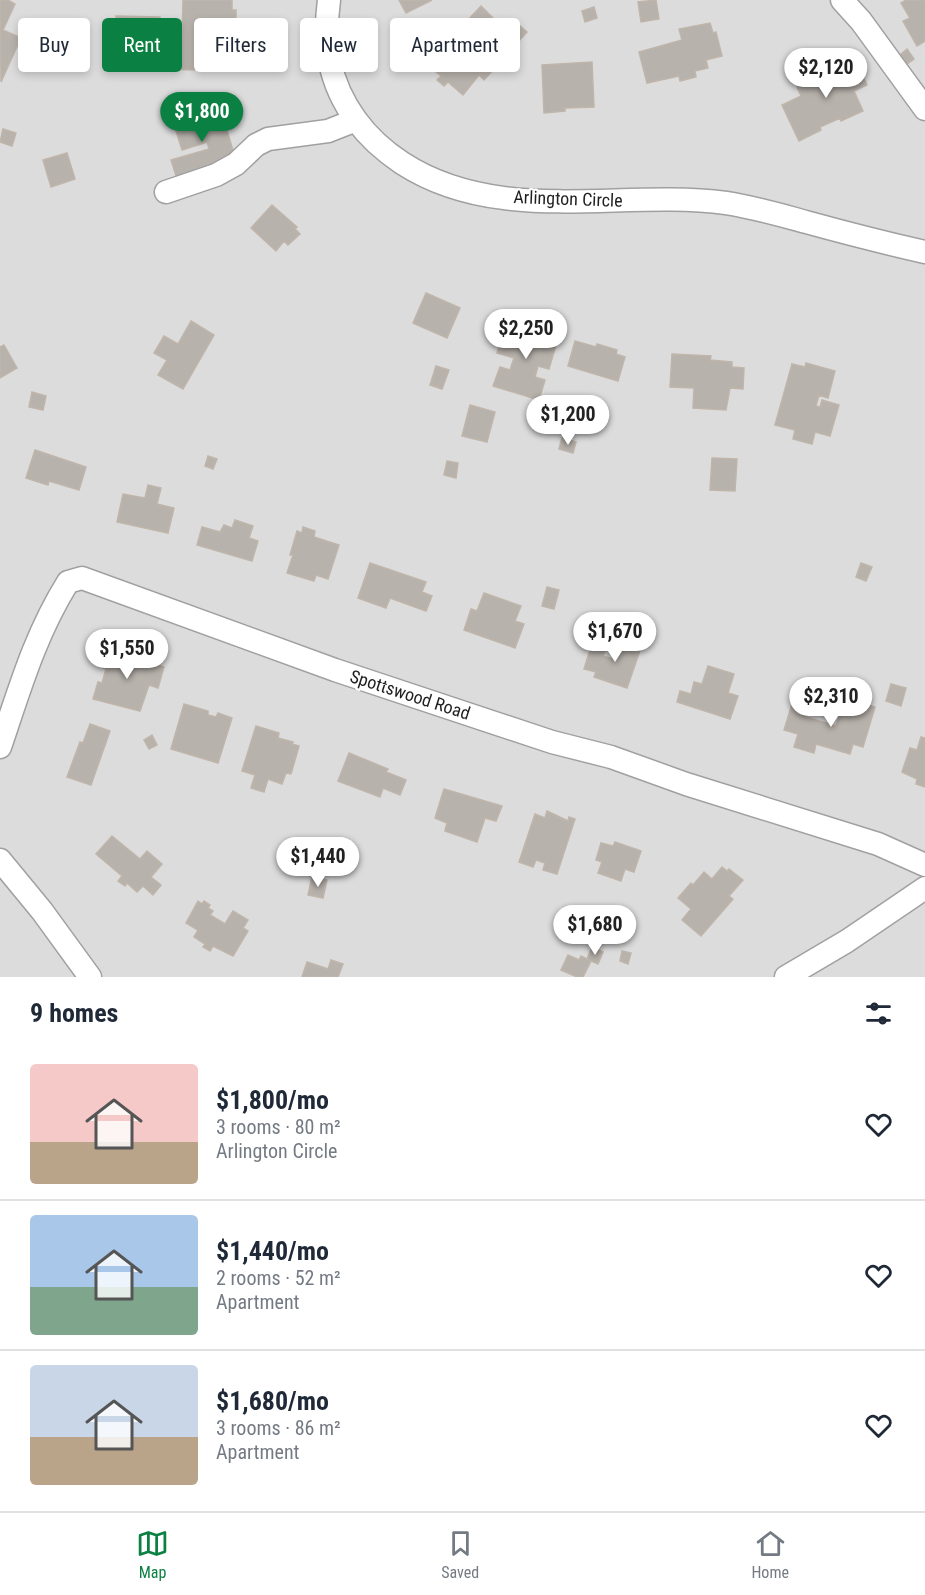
<!DOCTYPE html>
<meta charset="utf-8">
<style>
body{margin:0;font-family:"Roboto Condensed",sans-serif;background:#f2f2f3;color:#1f2937;height:100vh;display:flex;flex-direction:column;font-size:22px;white-space:nowrap}
*{box-sizing:border-box;margin:0}
p{font-size:20px;color:#747a83}
.icon{flex:none;width:33px;height:33px;fill:none;stroke:currentColor;stroke-width:2;stroke-linecap:round;stroke-linejoin:round}
.map{position:relative;height:977px;overflow:hidden}
.sheet{display:flex;flex-direction:column;background:#fff;flex:1}
.sheet>*{flex:none}
.guide{position:absolute;left:18px;top:18px;width:600px;height:54px;display:flex;gap:12px}
.price{position:absolute;translate:-50% -51px;padding:0 14px;border-radius:21px;background:#fff;color:#222;font-size:20px;line-height:39px;filter:drop-shadow(0 2px 3px #0008)}
.price::after{content:'';position:absolute;left:50%;top:36px;width:18px;height:14px;margin-left:-9px;background:inherit;clip-path:polygon(0 0,100% 0,50% 100%)}
.price.on{background:#0b8043;color:#fff}
ul{padding:0;list-style:none}
li{display:flex;align-items:center;gap:18px;height:150px;padding:0 30px}
li+li{border-top:2px solid #e0e1e3}
li span{display:grid;place-items:center;flex:none;width:168px;height:120px;border-radius:6px;color:#555}
li>.icon{margin-inline-start:auto}
span .icon{width:72px;height:72px;fill:#fffc;stroke-width:1}
li b{font-size:26px}
h2{display:flex;justify-content:space-between;align-items:center;height:72px;padding:0 30px;font-size:26px}
.pill{padding:0 21px;border-radius:6px;background:#fff;box-shadow:0 3px 9px #0003;font-size:21px;line-height:54px}
.pill.on{background:#0b8043;color:#fff}
.tabs{display:flex;justify-content:space-around;align-items:center;height:84px;border-top:2px solid #e0e1e3;background:#fff;font-size:16px;color:#747a83}
.tabs a{display:grid;justify-items:center;gap:3px}
.tabs .on{color:#0b8043}
.map>svg:first-child{display:block}
.residential{fill:#dddcdc}
.building{fill:#b8b2ac;stroke:#bfb5aa;stroke-width:1.5}
.lines{fill:none;stroke-linecap:round;stroke-linejoin:round}
.minor-casing{stroke:#a0a0a0;stroke-width:25}
.minor{stroke:#fff;stroke-width:22}
.labels{text-anchor:middle;stroke-width:4.5;stroke-linejoin:round;paint-order:stroke}
.street-label{font-size:18px;fill:#1f1f1f;stroke:#fff}
</style>
<div class="map">
<svg width="925" height="977" viewBox="0 0 925 977">
<rect width="100%" height="100%" fill="#efece6"/>
<path class="residential" d="M 0,0 L 925,0 L 925,977 L 0,977 Z"/>
<path class="building" d="M 0,0 L 8,0 L 15,4 L 3,30 L 21,38 L 1,82 Z
M 183,0 L 232,0 L 232,10 L 236,10 L 236,35 L 231,35 L 231,45 L 195,45 L 194,70 L 166,69 L 166,59 L 149,59 L 149,43 L 116,42 L 116,16 L 160,17 L 160,34 L 177,34 L 177,43 L 182,43 Z
M 399,0 L 432,0 L 406,13 Z
M 656,0 L 659,19 L 641,22 L 638,2 Z
M 906,0 L 925,0 L 925,41 L 917,46 L 903,21 L 910,18 L 901,3 Z
M 481,6 L 502,27 L 485,43 L 465,23 Z
M 594,7 L 597,18 L 585,22 L 582,11 Z
M 710,23 L 713,33 L 716,32 L 722,56 L 706,60 L 708,68 L 695,71 L 696,77 L 680,81 L 679,76 L 647,83 L 639,52 L 682,40 L 679,29 Z
M 518,24 L 527,32 L 519,41 L 510,33 Z
M 443,35 L 462,49 L 465,45 L 470,49 L 474,45 L 492,60 L 490,63 L 495,68 L 484,80 L 479,75 L 463,95 L 448,82 L 444,86 L 437,80 L 441,76 L 414,54 L 430,36 L 437,42 Z
M 907,49 L 914,59 L 907,64 L 900,55 Z
M 854,57 L 867,85 L 854,91 L 863,111 L 841,121 L 840,118 L 820,127 L 821,130 L 799,141 L 782,105 L 801,96 L 797,87 L 804,84 L 802,79 L 820,71 L 822,76 L 827,74 L 825,71 Z
M 592,62 L 594,107 L 565,108 L 565,111 L 544,113 L 542,65 Z
M 220,107 L 235,157 L 211,164 L 213,171 L 178,182 L 171,160 L 209,149 L 207,142 L 182,150 L 173,121 Z
M 3,129 L 16,133 L 12,146 L 0,142 Z
M 67,153 L 75,179 L 51,187 L 43,160 Z
M 272,205 L 297,227 L 295,229 L 300,234 L 288,245 L 284,241 L 276,251 L 251,228 Z
M 426,293 L 460,308 L 447,338 L 413,323 Z
M 191,321 L 214,335 L 183,389 L 158,375 L 167,360 L 154,353 L 164,336 L 178,344 Z
M 505,326 L 540,336 L 543,326 L 560,331 L 549,369 L 538,366 L 535,377 L 545,380 L 539,400 L 493,386 L 500,367 L 510,370 L 514,358 L 497,353 Z
M 575,341 L 596,347 L 597,344 L 617,350 L 616,354 L 625,357 L 618,381 L 568,366 Z
M 4,345 L 17,368 L 0,378 L 0,347 Z
M 672,354 L 711,356 L 710,360 L 732,362 L 732,367 L 744,368 L 743,389 L 730,388 L 726,410 L 693,408 L 694,388 L 670,387 Z
M 806,363 L 835,371 L 828,398 L 819,395 L 816,406 L 820,407 L 822,400 L 839,405 L 830,436 L 815,432 L 812,444 L 793,439 L 795,430 L 775,425 L 792,364 L 805,367 Z
M 436,366 L 449,370 L 442,389 L 430,385 Z
M 32,392 L 46,396 L 43,410 L 29,407 Z
M 470,405 L 495,412 L 487,442 L 462,436 Z
M 562,438 L 576,442 L 573,453 L 559,449 Z
M 35,450 L 86,467 L 79,490 L 49,481 L 48,485 L 26,478 Z
M 208,456 L 217,459 L 213,469 L 205,466 Z
M 712,458 L 737,459 L 735,491 L 710,490 Z
M 447,461 L 458,463 L 456,478 L 444,475 Z
M 148,485 L 161,488 L 157,504 L 174,508 L 168,533 L 117,522 L 123,494 L 145,498 Z
M 235,520 L 253,526 L 249,538 L 258,541 L 252,561 L 197,545 L 202,527 L 220,532 L 224,525 L 232,528 Z
M 303,527 L 315,531 L 314,537 L 339,545 L 328,579 L 316,575 L 314,581 L 287,573 L 293,555 L 290,555 L 297,531 L 302,533 Z
M 370,563 L 426,582 L 422,592 L 432,596 L 426,611 L 390,598 L 386,608 L 358,598 Z
M 861,563 L 872,567 L 866,581 L 856,577 Z
M 547,587 L 559,590 L 554,609 L 542,606 Z
M 484,593 L 521,606 L 515,621 L 524,624 L 515,648 L 464,630 L 471,609 L 477,611 Z
M 624,635 L 643,642 L 627,688 L 594,677 L 596,672 L 584,669 L 591,647 L 605,651 L 603,656 L 616,660 Z
M 108,649 L 164,667 L 158,688 L 149,685 L 140,711 L 93,699 L 98,682 L 102,683 L 106,669 L 103,668 Z
M 708,666 L 734,674 L 728,693 L 738,696 L 730,719 L 677,702 L 680,691 L 691,694 L 694,682 L 702,684 Z
M 891,684 L 906,688 L 901,706 L 886,701 Z
M 845,698 L 875,707 L 863,747 L 853,744 L 850,754 L 816,744 L 814,753 L 794,747 L 798,734 L 784,730 L 792,704 L 808,708 L 806,717 L 836,726 Z
M 184,704 L 208,711 L 208,715 L 216,717 L 218,713 L 232,718 L 218,763 L 171,749 Z
M 90,724 L 110,731 L 91,785 L 67,777 L 80,742 L 83,743 Z
M 256,726 L 279,733 L 278,738 L 293,742 L 292,744 L 299,746 L 291,774 L 286,773 L 282,784 L 268,779 L 264,792 L 251,788 L 255,775 L 242,771 Z
M 152,735 L 157,745 L 149,749 L 144,740 Z
M 921,737 L 925,738 L 925,787 L 916,784 L 917,779 L 902,772 L 910,748 L 917,750 Z
M 349,753 L 388,769 L 386,772 L 406,780 L 400,795 L 383,788 L 380,797 L 338,781 Z
M 444,789 L 502,806 L 496,821 L 485,818 L 477,842 L 445,831 L 447,823 L 435,818 Z
M 547,811 L 568,821 L 569,817 L 575,819 L 557,874 L 543,870 L 545,863 L 536,860 L 533,867 L 519,862 L 535,814 L 545,818 Z
M 112,836 L 140,859 L 147,851 L 162,864 L 151,877 L 161,885 L 153,895 L 143,886 L 137,892 L 127,883 L 125,886 L 118,881 L 122,876 L 96,854 Z
M 615,842 L 641,851 L 634,872 L 625,869 L 621,881 L 598,873 L 602,862 L 596,860 L 601,843 L 613,846 Z
M 722,867 L 727,871 L 729,869 L 743,880 L 729,896 L 733,899 L 701,936 L 682,920 L 691,909 L 678,898 L 691,883 L 693,885 L 704,872 L 712,879 Z
M 312,877 L 327,880 L 323,898 L 308,895 Z
M 198,901 L 202,904 L 204,901 L 210,905 L 208,908 L 213,911 L 210,915 L 225,924 L 233,911 L 248,920 L 243,928 L 248,931 L 233,956 L 213,946 L 210,951 L 203,947 L 205,944 L 194,937 L 198,930 L 186,923 Z
M 592,947 L 603,952 L 598,964 L 587,959 Z
M 622,951 L 631,953 L 628,964 L 620,961 Z
M 568,955 L 579,960 L 581,956 L 591,961 L 583,977 L 577,977 L 561,970 Z
M 331,960 L 343,964 L 338,977 L 302,977 L 307,962 L 328,969 Z"/>
<g class="lines">
<g class="minor-casing">
<path id="minor" d="M 329,0 C 323,45 329,83 356,120 C 369,138 384,151 402,163 C 499,226 619,189 726,203 C 753,207 780,215 806,222 C 846,233 885,243 925,252
M 842,0 L 861,21 L 925,109
M 166,192 L 216,175 L 236,164 L 256,145 L 268,139 L 328,131 L 356,120
M 0,747 C 20,688 35,635 68,582 L 82,578 L 335,670 L 552,742 L 611,757 L 686,784 L 878,844 L 925,865
M 0,860 L 42,911 L 90,977
M 786,977 L 847,941 L 925,888"/>
</g>
<use href="#minor" class="minor"/>
</g>
<g class="labels">
<g class="street-label">
<text transform="translate(568 199) rotate(2)" y="6">Arlington Circle</text>
<text transform="translate(410 695) rotate(18)" y="6">Spottswood Road</text>
</g>
</g>
</svg>
<b class="price" style="left:826px;top:99px">$2,120</b>
<b class="price on" style="left:202px;top:143px">$1,800</b>
<b class="price" style="left:526px;top:360px">$2,250</b>
<b class="price" style="left:568px;top:446px">$1,200</b>
<b class="price" style="left:615px;top:663px">$1,670</b>
<b class="price" style="left:127px;top:680px">$1,550</b>
<b class="price" style="left:831px;top:728px">$2,310</b>
<b class="price" style="left:318px;top:888px">$1,440</b>
<b class="price" style="left:595px;top:956px">$1,680</b>
<div class="guide">
<a class="pill">Buy</a>
<a class="pill on">Rent</a>
<a class="pill">Filters</a>
<a class="pill">New</a>
<a class="pill">Apartment</a>
</div>
</div>
<section class="sheet">
<h2>9 homes<svg class="icon" aria-label="filters" viewBox="0 0 24 24"><path d="M4 7h16M4 17h16"/><circle cx="9" cy="7" r="2"/><circle cx="15" cy="17" r="2"/></svg></h2>
<ul>
<li><span style="background:linear-gradient(#f6c9c9 65%,#b9a48a 0)"><svg class="icon" aria-label="home" viewBox="0 0 24 24"><path d="M3 11l9-7 9 7M6 9v11h12V9"/></svg></span><div><b>$1,800/mo</b><p>3 rooms · 80 m²</p><p>Arlington Circle</p></div><svg class="icon" aria-label="heart" viewBox="0 0 24 24"><path d="M12 20l-8-8c-3-5 5-10 8-4 3-6 11-1 8 4z"/></svg></li>
<li><span style="background:linear-gradient(#a9c7e8 60%,#7fa58c 0)"><svg class="icon" aria-label="home" viewBox="0 0 24 24"><path d="M3 11l9-7 9 7M6 9v11h12V9"/></svg></span><div><b>$1,440/mo</b><p>2 rooms · 52 m²</p><p>Apartment</p></div><svg class="icon" aria-label="heart" viewBox="0 0 24 24"><path d="M12 20l-8-8c-3-5 5-10 8-4 3-6 11-1 8 4z"/></svg></li>
<li><span style="background:linear-gradient(#c9d6e8 60%,#b9a48a 0)"><svg class="icon" aria-label="home" viewBox="0 0 24 24"><path d="M3 11l9-7 9 7M6 9v11h12V9"/></svg></span><div><b>$1,680/mo</b><p>3 rooms · 86 m²</p><p>Apartment</p></div><svg class="icon" aria-label="heart" viewBox="0 0 24 24"><path d="M12 20l-8-8c-3-5 5-10 8-4 3-6 11-1 8 4z"/></svg></li>
</ul>
</section>
<nav class="tabs">
<a class="on"><svg class="icon" aria-label="map" viewBox="0 0 24 24"><path d="M3 6l6-2 6 2 6-2v14l-6 2-6-2-6 2zM9 4v14M15 6v14"/></svg>Map</a>
<a><svg class="icon" aria-label="saved" viewBox="0 0 24 24"><path d="M7 4h10v16l-5-4-5 4z"/></svg>Saved</a>
<a><svg class="icon" aria-label="home" viewBox="0 0 24 24"><path d="M3 11l9-7 9 7M6 9v11h12V9"/></svg>Home</a>
</nav>
